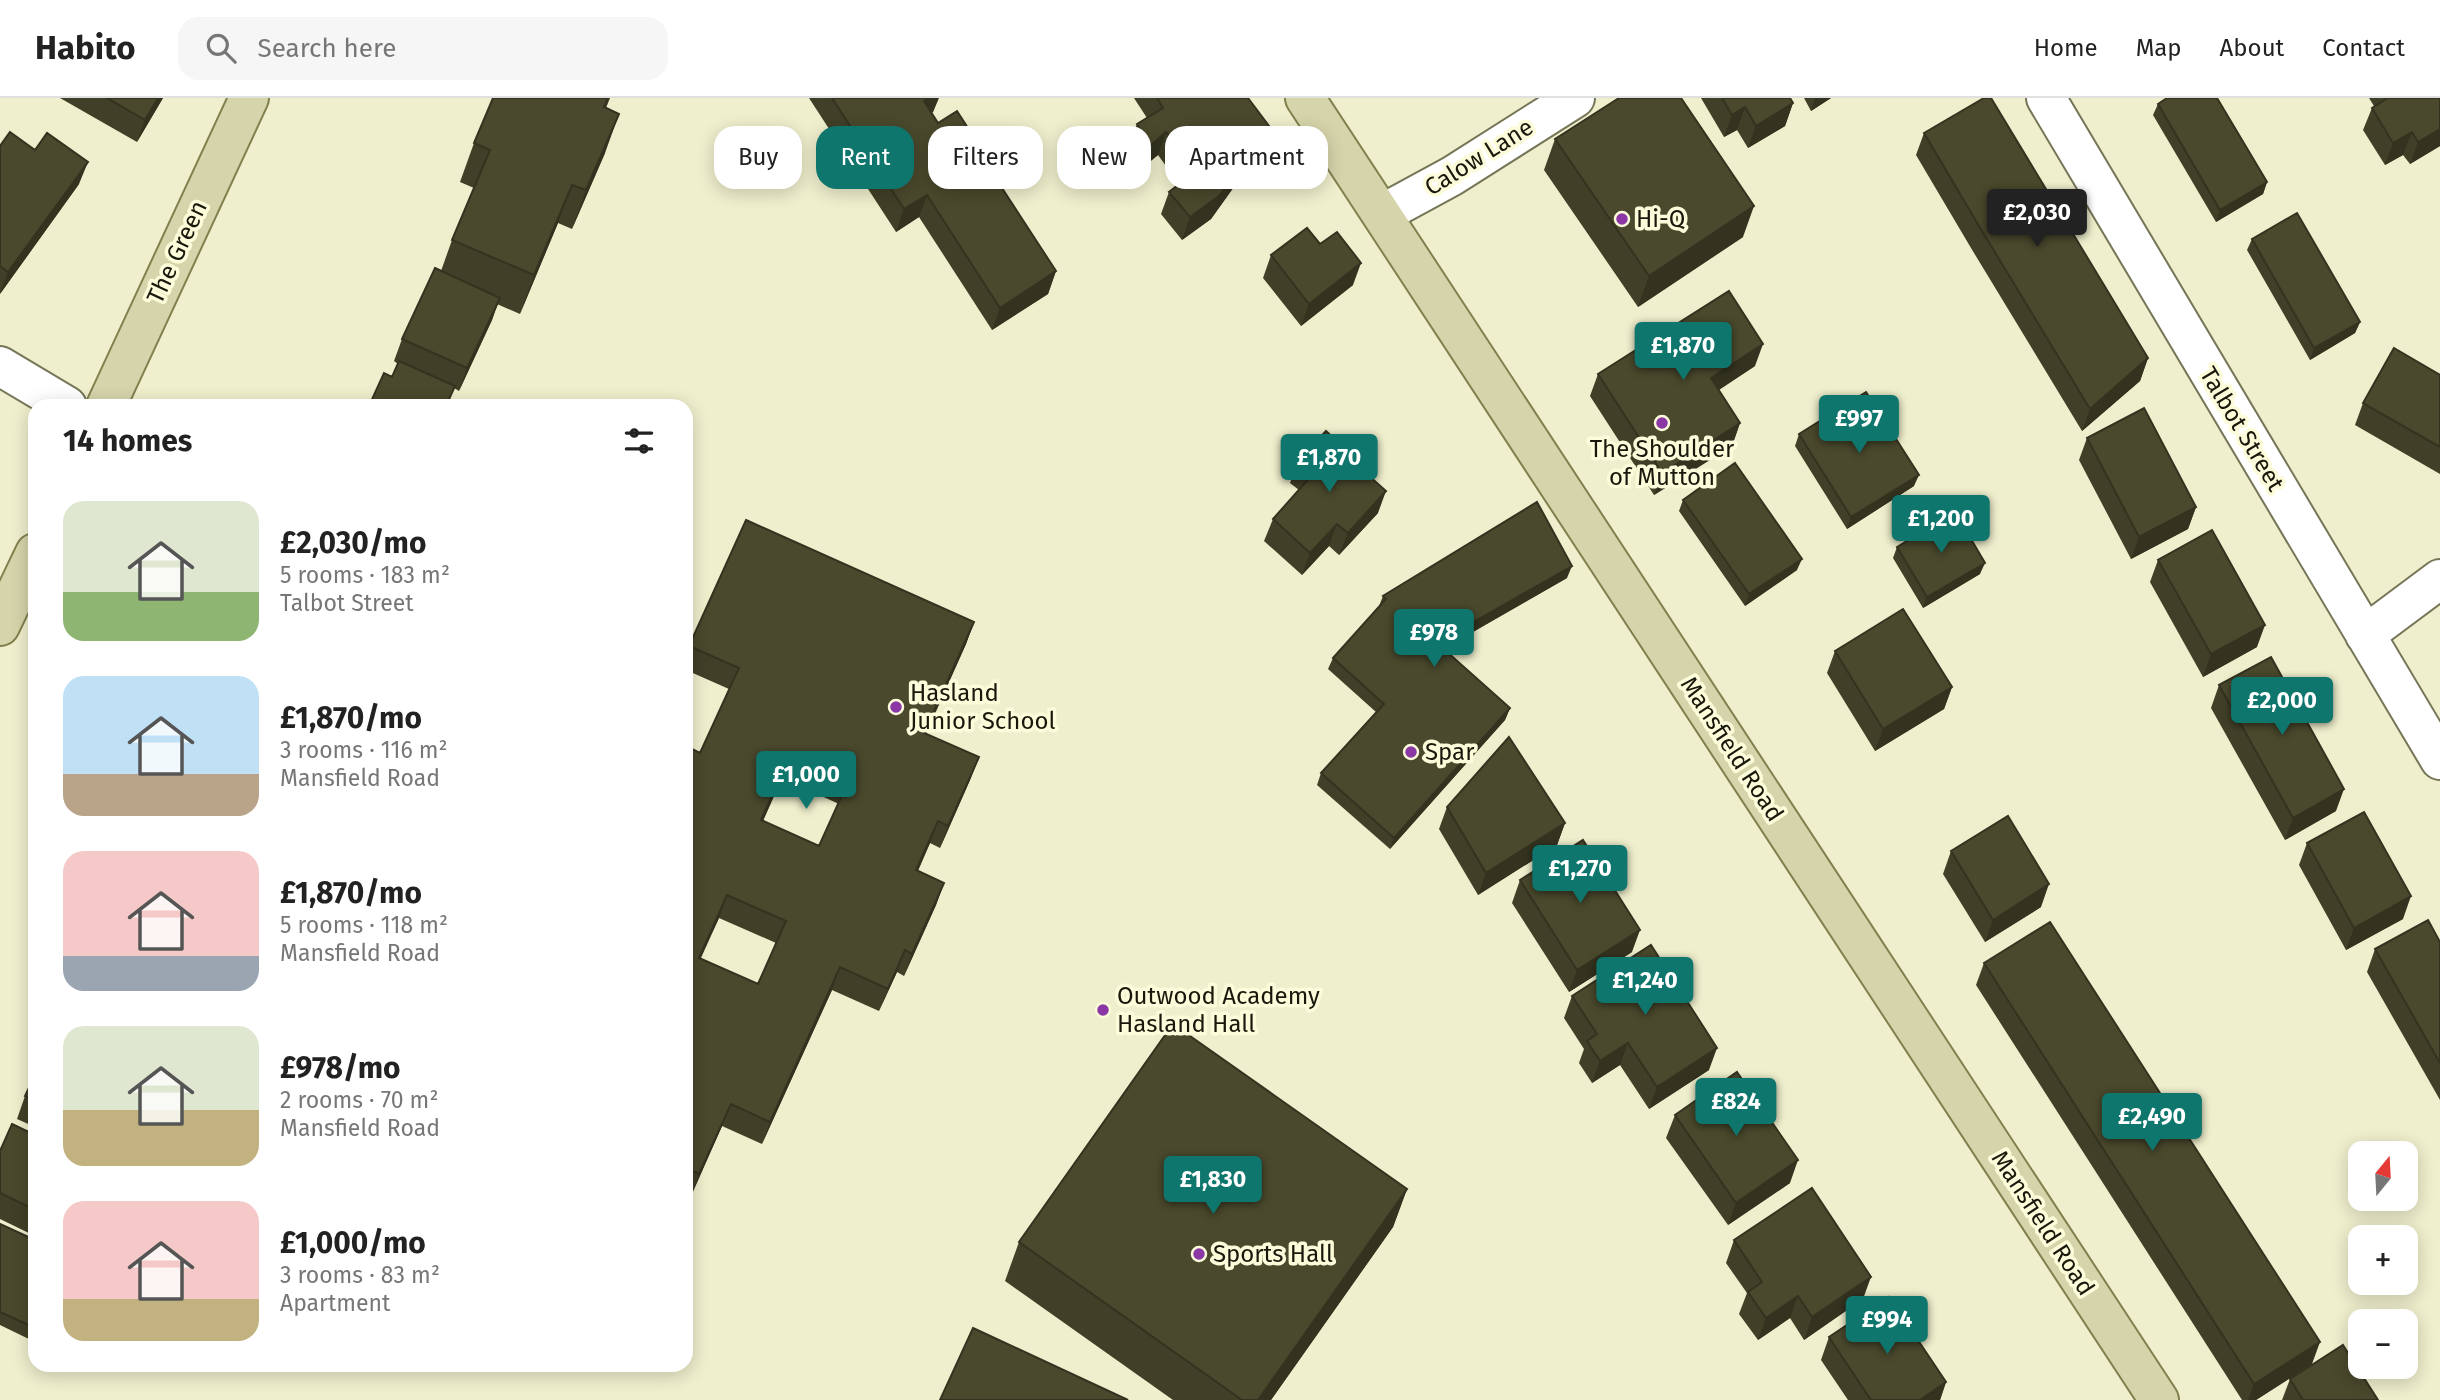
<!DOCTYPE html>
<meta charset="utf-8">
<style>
body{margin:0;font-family:"Fira Sans",sans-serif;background:#f6f6f6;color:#222;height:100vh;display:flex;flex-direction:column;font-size:26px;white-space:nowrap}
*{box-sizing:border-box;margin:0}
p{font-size:23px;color:#767676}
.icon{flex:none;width:38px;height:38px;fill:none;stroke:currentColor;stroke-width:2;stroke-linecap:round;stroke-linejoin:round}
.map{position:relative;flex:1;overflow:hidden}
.panel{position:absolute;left:28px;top:301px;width:665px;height:973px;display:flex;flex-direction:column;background:#fff;border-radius:21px;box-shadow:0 4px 18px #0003}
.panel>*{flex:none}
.guide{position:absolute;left:714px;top:28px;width:665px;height:63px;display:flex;gap:14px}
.needle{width:46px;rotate:18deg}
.fabs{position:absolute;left:2348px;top:1043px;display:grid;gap:14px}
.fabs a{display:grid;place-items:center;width:70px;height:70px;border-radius:14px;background:#fff;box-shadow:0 4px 18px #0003;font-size:35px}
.price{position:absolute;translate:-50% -60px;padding:0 16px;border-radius:7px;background:#0f766e;color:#fff;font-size:23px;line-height:46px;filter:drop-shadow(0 2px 4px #0008)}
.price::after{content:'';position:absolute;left:50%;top:42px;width:21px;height:16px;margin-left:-10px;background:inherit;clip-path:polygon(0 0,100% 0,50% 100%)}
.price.on{background:#222;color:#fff}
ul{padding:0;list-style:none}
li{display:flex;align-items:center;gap:21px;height:175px;padding:0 35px}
li span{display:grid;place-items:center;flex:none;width:196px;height:140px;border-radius:21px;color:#555}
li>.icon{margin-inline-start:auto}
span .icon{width:84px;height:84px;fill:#fffc;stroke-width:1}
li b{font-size:30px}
h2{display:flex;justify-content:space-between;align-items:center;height:84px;padding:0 35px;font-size:30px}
.pill{padding:0 24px;border-radius:21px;background:#fff;box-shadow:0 4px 18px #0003;font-size:24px;line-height:63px}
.pill.on{background:#0f766e;color:#fff}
header{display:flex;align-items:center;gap:42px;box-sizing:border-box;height:98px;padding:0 35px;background:#fff;border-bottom:2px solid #e0e0e0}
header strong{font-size:33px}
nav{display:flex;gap:38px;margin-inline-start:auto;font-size:24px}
.search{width:490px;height:63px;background:#f6f6f6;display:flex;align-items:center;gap:18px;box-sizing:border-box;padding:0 24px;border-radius:21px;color:#767676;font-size:26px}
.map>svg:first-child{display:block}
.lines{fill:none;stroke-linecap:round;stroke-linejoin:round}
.minor-casing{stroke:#757557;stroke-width:42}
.major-casing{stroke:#81804e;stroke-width:42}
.minor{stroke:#fff;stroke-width:38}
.major{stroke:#d6d4aa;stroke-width:38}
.wall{fill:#403f27;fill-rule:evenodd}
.shaded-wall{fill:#343320}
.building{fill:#4a492d;stroke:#343320;stroke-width:2;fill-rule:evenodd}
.poi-dot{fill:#8b37a5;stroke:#fdfcda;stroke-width:2.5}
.labels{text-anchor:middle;stroke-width:7;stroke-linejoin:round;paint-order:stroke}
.street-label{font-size:24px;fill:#18180c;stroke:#fdfcda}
.poi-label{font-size:24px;fill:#18180c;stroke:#fdfcda;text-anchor:start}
</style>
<header>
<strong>Habito</strong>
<div class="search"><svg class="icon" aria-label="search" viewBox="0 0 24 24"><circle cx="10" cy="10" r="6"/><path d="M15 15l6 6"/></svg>Search here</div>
<nav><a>Home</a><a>Map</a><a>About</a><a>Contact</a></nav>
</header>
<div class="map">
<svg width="2440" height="1302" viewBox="0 0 2440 1302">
<rect width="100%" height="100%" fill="#efefcd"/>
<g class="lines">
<g class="minor-casing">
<path id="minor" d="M 2046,0 L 2440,662
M 1382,116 L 1452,78 L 1575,0
M 0,268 L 67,308
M 2365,537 L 2440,481"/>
</g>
<g class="major-casing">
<path id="major" d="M 1305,0 L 2159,1302
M 106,308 L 249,0
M 0,528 L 35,455"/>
</g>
<use href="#minor" class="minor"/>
<use href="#major" class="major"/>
</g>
<path class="wall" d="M 60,0 L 163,0 L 137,44 Z
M 493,0 L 610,0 L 606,10 L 605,55 L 572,131 L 558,125 L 520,216 L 497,206 L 492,222 L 459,293 L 454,290 L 447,308 L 369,308 L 392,279 L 398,266 L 394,263 L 402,241 L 441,173 L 452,142 L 474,90 L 460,84 L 474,45 Z
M 809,0 L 938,0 L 933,14 L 931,15 L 938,25 L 971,68 L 1056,173 L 1048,196 L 992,232 L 919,119 L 896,134 Z
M 1134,0 L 1248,0 L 1269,28 L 1261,51 L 1211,121 L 1182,142 L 1161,116 L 1169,94 L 1179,86 L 1158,57 L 1142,70 L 1129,48 L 1137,26 L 1147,20 Z
M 1701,0 L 1790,0 L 1793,5 L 1785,28 L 1748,50 L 1737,32 L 1724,39 Z
M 1804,0 L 1831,0 L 1811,13 Z
M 2369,0 L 2440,0 L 2440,48 L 2410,66 L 2403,57 L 2385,67 L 2363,32 L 2372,10 L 2374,8 Z
M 2158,6 L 2267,84 L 2263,96 L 2216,124 L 2153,17 Z
M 1924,35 L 2148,260 L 2140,283 L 2082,333 L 1971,150 L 1916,57 Z
M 1555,41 L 1743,139 L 1638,209 L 1544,72 Z
M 0,48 L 35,52 L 79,86 L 0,196 Z
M 2252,141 L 2360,224 L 2355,235 L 2310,262 L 2247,152 Z
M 1271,157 L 1353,187 L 1301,228 L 1263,180 Z
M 1755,268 L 1719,292 L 1740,325 L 1732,348 L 1654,397 L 1590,298 L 1598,276 Z
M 2440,277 L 2440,376 L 2355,327 L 2363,305 Z
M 1799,336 L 1914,388 L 1847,431 L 1795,348 Z
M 2087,340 L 2196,409 L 2188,431 L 2131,461 L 2079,362 Z
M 1298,363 L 1370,374 L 1369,378 L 1378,415 L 1339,457 L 1329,448 L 1302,477 L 1264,443 L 1273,421 L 1299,392 L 1290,385 Z
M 1683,402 L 1797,472 L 1745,508 L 1679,413 Z
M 1897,449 L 1980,476 L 1923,510 L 1893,460 Z
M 2158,462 L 2257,549 L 2203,579 L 2150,484 Z
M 1567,480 L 1443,551 L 1510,610 L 1505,622 L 1390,751 L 1317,687 L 1321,675 L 1376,614 L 1328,571 L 1333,560 L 1379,508 L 1383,498 Z
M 974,524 L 966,546 L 926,636 L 979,659 L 970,682 L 940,750 L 930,745 L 918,773 L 944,785 L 936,807 L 904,878 L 897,874 L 879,913 L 832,892 L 762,1046 L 722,1028 L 691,1098 L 686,1096 L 686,648 L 700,655 L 729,591 L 686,572 L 686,557 L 689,548 ZM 782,680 L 839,706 L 819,748 L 763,723 ZM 719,820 L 776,845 L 758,886 L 700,860 Z
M 1835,553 L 1952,589 L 1944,611 L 1875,653 L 1827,575 Z
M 2219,587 L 2336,713 L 2285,742 L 2211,610 Z
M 1447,709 L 1565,725 L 1557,747 L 1478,797 L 1439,731 Z
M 2307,745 L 2403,821 L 2346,852 L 2299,767 Z
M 1951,753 L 2041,809 L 1985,844 L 1943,776 Z
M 1520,782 L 1632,854 L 1569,894 L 1512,805 Z
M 2440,844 L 2440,1002 L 2367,874 L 2375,851 Z
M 1984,865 L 2312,1266 L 2256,1302 L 2242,1302 L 1976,887 Z
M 1572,898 L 1709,972 L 1649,1011 L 1620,967 L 1592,985 L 1579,965 L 1584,951 L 1564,920 Z
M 35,977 L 35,1029 L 17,1021 L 25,998 Z
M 1675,1017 L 1790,1085 L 1728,1127 L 1666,1040 Z
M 35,1037 L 35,1138 L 0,1121 L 0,1053 Z
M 1407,1091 L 1393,1129 L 1271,1302 L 1173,1302 L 1005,1183 L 1019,1144 Z
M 0,1126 L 35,1142 L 35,1238 L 33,1243 L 0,1227 Z
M 1734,1142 L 1863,1201 L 1804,1242 L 1790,1220 L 1758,1242 L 1739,1216 L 1747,1195 L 1726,1165 Z
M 1829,1239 L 1946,1284 L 1940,1302 L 1848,1302 L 1821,1262 Z
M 2290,1281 L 2378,1302 L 2282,1302 Z"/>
<path class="shaded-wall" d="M 158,0 L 163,0 L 137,44 L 145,22 Z
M 929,0 L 939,0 L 933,14 L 916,26 L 924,3 Z
M 1815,0 L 1831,0 L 1811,13 Z
M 1793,5 L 1785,28 L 1748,50 L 1756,28 Z
M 1745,9 L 1737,32 L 1724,39 L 1732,17 Z
M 619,16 L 605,55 L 572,131 L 586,92 Z
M 1269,28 L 1261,51 L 1211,121 L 1182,142 L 1190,119 Z
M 2440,31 L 2440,48 L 2410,66 L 2418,44 Z
M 1166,34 L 1158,57 L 1142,70 L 1150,48 Z
M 2412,34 L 2403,57 L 2385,67 L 2393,45 Z
M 979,47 L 971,69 L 950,82 L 958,60 Z
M 88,64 L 79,86 L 0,196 L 8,174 Z
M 2267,84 L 2263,96 L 2216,124 L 2220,112 Z
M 572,87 L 558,125 L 520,216 L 534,177 Z
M 927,97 L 919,119 L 896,134 L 904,111 Z
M 1754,108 L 1743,139 L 1638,209 L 1649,178 Z
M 1361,165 L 1353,187 L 1301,228 L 1309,206 Z
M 1056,173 L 1048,196 L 992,232 L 1000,210 Z
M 500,200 L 492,222 L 459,293 L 467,270 Z
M 2360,224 L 2355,235 L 2310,262 L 2314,250 Z
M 1763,246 L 1755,268 L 1703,302 L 1711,280 Z
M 2148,260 L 2140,283 L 2082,333 L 2090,311 Z
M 1740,325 L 1732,348 L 1654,397 L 1662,375 Z
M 1919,377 L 1914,388 L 1847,431 L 1851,419 Z
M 1386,393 L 1378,415 L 1339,457 L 1348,435 Z
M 2196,409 L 2188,431 L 2131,461 L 2139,439 Z
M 1337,426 L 1329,448 L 1302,477 L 1310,455 Z
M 1802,461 L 1797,472 L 1745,508 L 1749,496 Z
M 1985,465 L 1980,476 L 1923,510 L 1927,499 Z
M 1572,468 L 1567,480 L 1433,557 L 1437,545 Z
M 974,524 L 966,546 L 916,657 L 924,635 Z
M 2265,527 L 2257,549 L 2203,579 L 2211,556 Z
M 1952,589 L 1944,611 L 1875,653 L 1883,631 Z
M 1510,610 L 1505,622 L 1390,751 L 1394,740 Z
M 790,658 L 782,680 L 753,745 L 761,722 Z
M 979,659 L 970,682 L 940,750 L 948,728 Z
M 2344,691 L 2336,713 L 2285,742 L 2293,720 Z
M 938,723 L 930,745 L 908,794 L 916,772 Z
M 1565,725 L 1557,747 L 1478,797 L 1486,775 Z
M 944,785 L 936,807 L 904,878 L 912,856 Z
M 2049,786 L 2041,809 L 1985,844 L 1993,822 Z
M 727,797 L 719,820 L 691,882 L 699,860 Z
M 2411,798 L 2403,821 L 2346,852 L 2354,830 Z
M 1640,832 L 1632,854 L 1569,894 L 1577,872 Z
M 905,852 L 897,874 L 879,913 L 888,891 Z
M 840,869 L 832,892 L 762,1046 L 770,1024 Z
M 1628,945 L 1620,967 L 1592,985 L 1600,963 Z
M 1717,950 L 1709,972 L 1649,1011 L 1657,989 Z
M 731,1006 L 722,1028 L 691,1098 L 699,1076 Z
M 1798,1062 L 1790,1085 L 1728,1127 L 1736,1105 Z
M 1407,1091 L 1393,1129 L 1271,1302 L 1258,1302 Z
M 1871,1179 L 1863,1201 L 1804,1242 L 1812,1219 Z
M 1798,1198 L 1790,1220 L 1758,1242 L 1766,1220 Z
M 2320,1244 L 2312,1266 L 2256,1302 L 2248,1302 L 2254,1286 Z
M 1946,1284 L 1940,1302 L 1920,1302 Z"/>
<path class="building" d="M 107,0 L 158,0 L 145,22 Z
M 493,0 L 608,0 L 604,9 L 619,16 L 586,92 L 572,87 L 534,177 L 452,142 L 490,52 L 474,45 Z
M 832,0 L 929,0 L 924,3 L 938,25 L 957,13 L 979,47 L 958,60 L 966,72 L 983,61 L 1056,173 L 1000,210 L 927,97 L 904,111 Z
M 1157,0 L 1248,0 L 1269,28 L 1219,98 L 1190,119 L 1169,94 L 1195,74 L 1166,34 L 1150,48 L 1137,26 L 1163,10 Z
M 1619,0 L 1681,0 L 1754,108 L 1649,178 L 1555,41 Z
M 1722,0 L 1790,0 L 1793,5 L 1756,28 L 1745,9 L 1732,17 Z
M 1984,0 L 1991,0 L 2148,260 L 2090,311 L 1979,128 L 1924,35 Z
M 2167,0 L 2217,0 L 2267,84 L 2220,112 L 2158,6 Z
M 2388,0 L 2440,0 L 2440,31 L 2418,44 L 2412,34 L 2393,45 L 2372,10 Z
M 10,34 L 35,52 L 47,35 L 88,64 L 8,174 L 0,168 L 0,48 Z
M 2297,115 L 2360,224 L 2314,250 L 2252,141 Z
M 1307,130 L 1320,146 L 1337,134 L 1361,165 L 1309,206 L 1271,157 Z
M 435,170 L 500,200 L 467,270 L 402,241 Z
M 1729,193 L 1763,246 L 1711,280 L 1740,325 L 1662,375 L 1598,276 Z
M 2394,250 L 2440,277 L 2440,349 L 2363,305 Z
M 399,263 L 455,288 L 446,308 L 369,308 L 384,275 L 392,279 Z
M 1866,294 L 1919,377 L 1851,419 L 1799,336 Z
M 2144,310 L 2196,409 L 2139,439 L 2087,340 Z
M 1326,333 L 1370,374 L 1368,377 L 1386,393 L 1348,435 L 1337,426 L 1310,455 L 1273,421 L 1313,376 L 1298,363 Z
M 1735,365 L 1802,461 L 1749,496 L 1683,402 Z
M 1537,404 L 1572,468 L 1437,545 L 1510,610 L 1394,740 L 1321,675 L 1384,606 L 1333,560 L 1386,501 L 1383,498 Z
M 1955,414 L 1985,465 L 1927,499 L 1897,449 Z
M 746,422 L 974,524 L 924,635 L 979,659 L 948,728 L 938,723 L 916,772 L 944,785 L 912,856 L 905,852 L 888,891 L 840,869 L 770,1024 L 731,1006 L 699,1076 L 686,1070 L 686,648 L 700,655 L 739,570 L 689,548 ZM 790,658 L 848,684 L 819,748 L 761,722 ZM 727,797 L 786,823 L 758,886 L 699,860 Z
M 2212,432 L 2265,527 L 2211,556 L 2158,462 Z
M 1903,511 L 1952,589 L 1883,631 L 1835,553 Z
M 2271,559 L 2344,691 L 2293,720 L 2219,587 Z
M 1509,639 L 1565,725 L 1486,775 L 1447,709 Z
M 2364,714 L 2411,798 L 2354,830 L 2307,745 Z
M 2008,718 L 2049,786 L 1993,822 L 1951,753 Z
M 1583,742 L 1640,832 L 1577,872 L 1520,782 Z
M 2428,822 L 2440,844 L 2440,965 L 2375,851 Z
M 2050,824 L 2320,1244 L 2254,1286 L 1984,865 Z
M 1651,847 L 1717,950 L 1657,989 L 1628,945 L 1600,963 L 1587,943 L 1597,936 L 1572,898 Z
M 1173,926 L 1407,1091 L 1258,1302 L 1242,1302 L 1019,1144 Z
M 1737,974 L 1798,1062 L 1736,1105 L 1675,1017 Z
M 35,977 L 35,1003 L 25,998 Z
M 12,1026 L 35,1037 L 35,1112 L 0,1095 L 0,1053 Z
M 1812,1090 L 1871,1179 L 1812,1219 L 1798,1198 L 1766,1220 L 1748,1194 L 1762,1184 L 1734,1142 Z
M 0,1126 L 35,1142 L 35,1230 L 0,1214 Z
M 1889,1199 L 1946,1284 L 1920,1302 L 1871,1302 L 1829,1239 Z
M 973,1230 L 1128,1302 L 940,1302 Z
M 2343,1247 L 2378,1302 L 2303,1302 L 2290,1281 Z"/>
<g class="poi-dot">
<circle cx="1622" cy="121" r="7"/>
<circle cx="1662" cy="325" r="7"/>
<circle cx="896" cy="609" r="7"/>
<circle cx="1411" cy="654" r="7"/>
<circle cx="1103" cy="912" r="7"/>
<circle cx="1199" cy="1156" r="7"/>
</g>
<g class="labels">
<g class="street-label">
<text transform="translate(1479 59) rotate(-32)" y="8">Calow Lane</text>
<text transform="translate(177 154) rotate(-65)" y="8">The Green</text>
<text transform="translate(2242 331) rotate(59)" y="8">Talbot Street</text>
<text transform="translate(1732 651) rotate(57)" y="8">Mansfield Road</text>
<text transform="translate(2043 1125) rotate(57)" y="8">Mansfield Road</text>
</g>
<g class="poi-label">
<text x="1636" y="129">Hi-Q</text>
<text x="1662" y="359" text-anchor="middle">The Shoulder<tspan x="1662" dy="28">of Mutton</tspan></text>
<text x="910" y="603">Hasland<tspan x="910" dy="28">Junior School</tspan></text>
<text x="1425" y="662">Spar</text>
<text x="1117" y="906">Outwood Academy<tspan x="1117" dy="28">Hasland Hall</tspan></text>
<text x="1213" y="1164">Sports Hall</text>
</g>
</g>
</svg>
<div class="fabs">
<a><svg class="needle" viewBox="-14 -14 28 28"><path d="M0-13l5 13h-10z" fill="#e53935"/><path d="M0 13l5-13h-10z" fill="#767676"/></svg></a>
<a>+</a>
<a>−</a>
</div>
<b class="price on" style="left:2037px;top:151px">£2,030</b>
<b class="price" style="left:1683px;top:284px">£1,870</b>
<b class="price" style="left:1859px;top:357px">£997</b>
<b class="price" style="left:1329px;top:396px">£1,870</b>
<b class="price" style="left:1941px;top:457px">£1,200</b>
<b class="price" style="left:1434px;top:571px">£978</b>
<b class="price" style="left:2282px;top:639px">£2,000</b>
<b class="price" style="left:806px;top:713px">£1,000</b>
<b class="price" style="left:1580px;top:807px">£1,270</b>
<b class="price" style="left:1645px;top:919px">£1,240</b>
<b class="price" style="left:1736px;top:1040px">£824</b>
<b class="price" style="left:2152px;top:1055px">£2,490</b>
<b class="price" style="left:1213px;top:1118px">£1,830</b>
<b class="price" style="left:1887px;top:1258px">£994</b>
<div class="guide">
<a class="pill">Buy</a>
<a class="pill on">Rent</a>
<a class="pill">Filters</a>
<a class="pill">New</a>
<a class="pill">Apartment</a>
</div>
<section class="panel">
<h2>14 homes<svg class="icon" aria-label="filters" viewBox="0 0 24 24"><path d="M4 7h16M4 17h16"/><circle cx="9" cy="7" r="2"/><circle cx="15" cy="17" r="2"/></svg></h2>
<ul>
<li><span style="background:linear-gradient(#dfe7d0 65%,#8fb573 0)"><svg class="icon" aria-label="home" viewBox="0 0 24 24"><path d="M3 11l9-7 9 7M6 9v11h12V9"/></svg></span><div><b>£2,030/mo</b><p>5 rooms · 183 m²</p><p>Talbot Street</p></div></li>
<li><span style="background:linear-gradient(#bfe0f5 70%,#b9a48a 0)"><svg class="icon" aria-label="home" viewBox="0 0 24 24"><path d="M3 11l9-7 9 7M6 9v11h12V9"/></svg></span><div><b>£1,870/mo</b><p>3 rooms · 116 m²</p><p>Mansfield Road</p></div></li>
<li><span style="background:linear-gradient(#f6c9c9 75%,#9aa5b1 0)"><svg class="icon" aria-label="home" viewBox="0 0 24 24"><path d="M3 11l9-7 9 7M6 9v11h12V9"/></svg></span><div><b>£1,870/mo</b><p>5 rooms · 118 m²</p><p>Mansfield Road</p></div></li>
<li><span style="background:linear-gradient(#dfe7d0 60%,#c2b280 0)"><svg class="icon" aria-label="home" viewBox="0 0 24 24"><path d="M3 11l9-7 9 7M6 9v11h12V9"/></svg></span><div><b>£978/mo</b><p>2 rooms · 70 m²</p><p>Mansfield Road</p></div></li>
<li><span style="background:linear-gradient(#f6c9c9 70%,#c2b280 0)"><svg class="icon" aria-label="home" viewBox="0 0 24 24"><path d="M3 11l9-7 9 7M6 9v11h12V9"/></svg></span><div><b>£1,000/mo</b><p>3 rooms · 83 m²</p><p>Apartment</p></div></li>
</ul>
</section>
</div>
